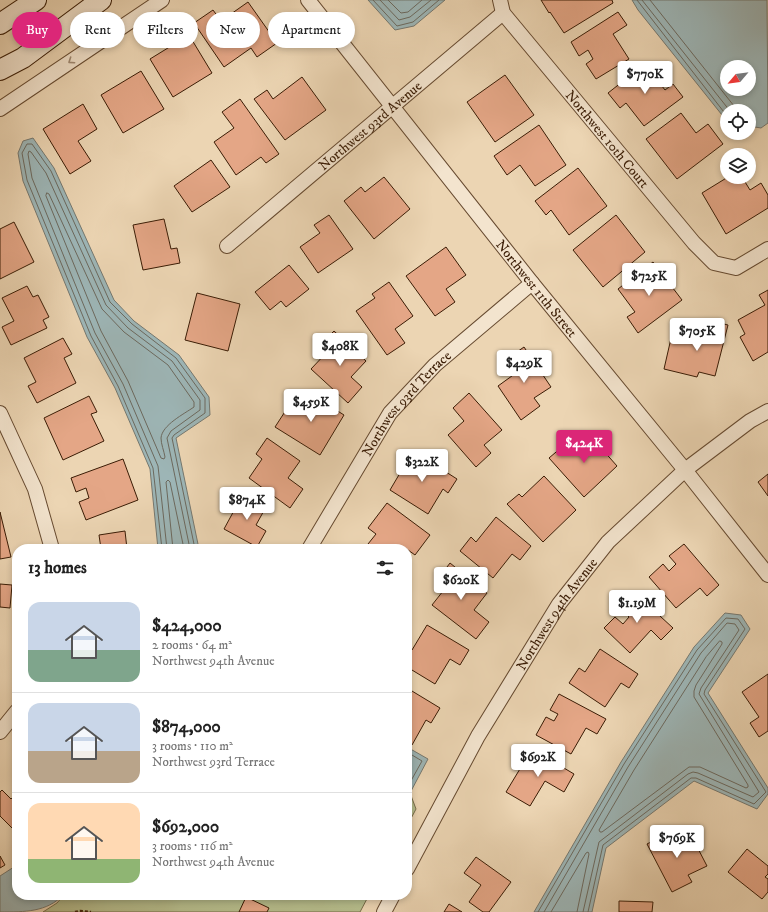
<!DOCTYPE html>
<meta charset="utf-8">
<style>
body{margin:0;font-family:"IM FELL DW Pica",serif;background:#f2f2f2;color:#222;height:100vh;display:flex;flex-direction:column;font-size:15px;white-space:nowrap}
*{box-sizing:border-box;margin:0}
p{font-size:13px;color:#767676}
.icon{flex:none;width:22px;height:22px;fill:none;stroke:currentColor;stroke-width:2;stroke-linecap:round;stroke-linejoin:round}
.map{position:relative;flex:1;overflow:hidden}
.panel{position:absolute;left:12px;top:544px;width:400px;height:356px;display:flex;flex-direction:column;background:#fff;border-radius:16px;box-shadow:0 2px 6px #0003}
.panel>*{flex:none}
.top-card{position:absolute;left:12px;top:12px;width:400px;height:36px;display:flex;gap:8px}
.needle{width:26px;rotate:241deg}
.tools{position:absolute;left:720px;top:60px;display:grid;gap:8px}
.tools a{display:grid;place-items:center;width:36px;height:36px;border-radius:50%;background:#fff;box-shadow:0 2px 6px #0003;font-size:20px}
.price{position:absolute;translate:-50% -34px;padding:0 9px;border-radius:4px;background:#fff;color:#222;font-size:13px;line-height:26px;filter:drop-shadow(0 1px 2px #0008)}
.price::after{content:'';position:absolute;left:50%;top:24px;width:12px;height:9px;margin-left:-6px;background:inherit;clip-path:polygon(0 0,100% 0,50% 100%)}
.price.on{background:#db2777;color:#fff}
ul{padding:0;list-style:none}
li{display:flex;align-items:center;gap:12px;height:100px;padding:0 16px}
li+li{border-top:1px solid #e0e0e0}
li span{display:grid;place-items:center;flex:none;width:112px;height:80px;border-radius:12px;color:#555}
li>.icon{margin-inline-start:auto}
span .icon{width:48px;height:48px;fill:#fffc;stroke-width:1}
li b{font-size:17px}
h2{display:flex;justify-content:space-between;align-items:center;height:48px;padding:0 16px;font-size:17px}
.chip{padding:0 14px;border-radius:18px;background:#fff;box-shadow:0 2px 6px #0003;font-size:14px;line-height:36px}
.chip.on{background:#db2777;color:#fff}
.map>svg:first-child{display:block}
.green{fill:#b6be8e;stroke:#786d4a}
.water{fill:#9db6b7;stroke:#757870;fill-rule:evenodd}
.lines{fill:none;stroke-linecap:round;stroke-linejoin:round}
.shore{stroke:#6c695e;stroke-width:1}
.building{fill:#e4a686;stroke:#3a1c05}
.street-casing{stroke:#664a30;stroke-width:16}
.secondary-casing{stroke:#3a1c05;stroke-width:22}
.path{stroke:#3a1c05;stroke-width:2.5;stroke-dasharray:3 2;stroke-linecap:butt}
.street{stroke:#f3e4ce;stroke-width:14}
.secondary{stroke:#f3e4ce;stroke-width:20}
.oneway{stroke:#a08a74}
.labels{text-anchor:middle;stroke-width:4;stroke-linejoin:round;paint-order:stroke}
.street-label{font-size:14px;fill:#3a1c05;stroke:#f3e4ce}
</style>
<div class="map">
<svg width="768" height="912" viewBox="0 0 768 912">
<rect width="100%" height="100%" fill="#ecd5b3"/>
<filter id="stains"><feTurbulence type="fractalNoise" baseFrequency=".005" numOctaves="4"/><feColorMatrix values="0 0 0 0 .2 0 0 0 0 .09 0 0 0 0 .02 0 0 0 .5 -.17"/></filter>
<radialGradient id="worn" r=".72"><stop offset=".6" stop-color="#630" stop-opacity="0"/><stop offset="1" stop-color="#630" stop-opacity=".3"/></radialGradient>
<path class="green" d="M 407,792 L 410,793 L 416,809 L 407,826 Z
M 64,895 L 369,895 L 360,912 L 43,912 L 57,903 Z"/>
<path class="water" d="M 368,0 L 445,0 L 414,26 L 395,30 Z
M 632,0 L 767,0 L 768,123 L 761,128 L 749,126 L 749,111 L 727,111 L 727,121 L 726,120 L 638,10 ZM 727,67 L 749,67 L 749,89 L 727,89 Z
M 33,138 L 54,168 L 114,300 L 134,321 L 179,355 L 209,397 L 210,415 L 176,438 L 199,549 L 158,549 L 150,469 L 115,388 L 87,337 L 23,181 L 18,153 L 23,141 Z
M 725,613 L 741,615 L 750,629 L 708,693 L 768,788 L 768,794 L 757,809 L 694,781 L 606,848 L 592,912 L 534,912 L 621,762 L 694,647 Z
M 407,747 L 428,759 L 410,793 L 407,792 Z
M 17,865 L 17,895 L 63,895 C 47,912 25,912 0,912 L 0,876 Z"/>
<g class="lines">
<path class="shore" d="M 373,0 L 397,26 L 413,22 L 439,0
M 380,0 L 399,20 L 410,17 L 431,0
M 388,0 L 401,13 L 408,12 L 422,0
M 637,0 L 727,116
M 642,0 L 730,111
M 650,0 L 738,111
M 47,193 L 49,194 L 102,309 L 124,332 L 168,365 L 194,402 L 194,407 C 184,414 162,425 161,438 C 161,444 164,451 165,457 L 164,459 L 161,458 L 128,381 L 101,331 L 46,196 Z
M 162,549 L 153,468 L 118,386 L 91,336 L 27,180 L 22,153 L 27,144 L 32,144 L 51,171 L 110,302 L 132,324 L 176,358 L 205,398 L 205,413 L 174,435 L 172,438 L 195,549
M 167,549 L 158,466 L 123,384 L 95,333 L 32,178 L 28,154 L 29,151 L 31,152 L 46,173 L 106,305 L 128,328 L 172,361 L 200,400 L 200,410 L 171,431 L 167,438 L 190,549
M 173,549 L 166,482 L 168,480 L 170,482 L 184,549
M 720,641 L 722,642 L 722,644 L 696,685 L 694,691 L 694,697 L 748,785 L 748,787 L 746,788 L 700,767 L 689,767 L 602,832 L 600,832 L 599,830 L 634,770 L 706,657 Z
M 407,752 L 422,761 L 407,788
M 538,912 L 624,764 L 697,650 L 726,618 L 738,619 L 745,629 L 705,690 L 704,694 L 766,792 L 754,804 L 696,778 L 691,778 L 603,845 L 588,912
M 544,912 L 628,767 L 701,653 L 727,623 L 735,624 L 739,630 L 701,688 L 699,694 L 759,792 L 753,797 L 698,773 L 693,772 L 688,774 L 599,842 L 583,912
M 551,912 L 586,853 L 588,852 L 589,854 L 577,912"/>
</g>
<path class="building" d="M 541,0 L 612,0 L 613,3 L 564,33 L 550,12 L 549,13 Z
M 248,2 L 277,43 L 257,57 L 251,48 L 224,67 L 194,23 L 213,10 L 221,21 Z
M 618,12 L 627,25 L 613,34 L 629,59 L 596,79 L 586,64 L 593,59 L 588,50 L 579,56 L 571,42 Z
M 189,35 L 212,73 L 173,97 L 150,59 Z
M 645,64 L 665,90 L 673,84 L 683,97 L 644,126 L 626,103 L 620,108 L 608,93 Z
M 141,71 L 164,109 L 123,133 L 101,95 Z
M 505,75 L 534,115 L 495,142 L 467,102 Z
M 302,77 L 326,110 L 285,140 L 254,99 L 267,90 L 273,99 Z
M 240,99 L 279,154 L 266,163 L 261,157 L 236,175 L 214,142 L 234,128 L 222,112 Z
M 83,104 L 97,129 L 78,141 L 91,161 L 70,174 L 43,129 Z
M 681,113 L 696,133 L 708,124 L 723,144 L 677,179 L 646,139 Z
M 539,125 L 566,165 L 535,186 L 520,165 L 507,175 L 494,156 Z
M 211,160 L 230,187 L 192,212 L 174,186 Z
M 578,168 L 607,206 L 569,235 L 551,210 L 546,215 L 535,201 Z
M 384,177 L 410,209 L 374,239 L 344,201 L 361,187 L 365,192 Z
M 728,177 L 742,177 L 750,190 L 761,183 L 768,195 L 768,208 L 726,234 L 702,193 Z
M 329,215 L 353,249 L 318,273 L 300,247 L 320,233 L 314,225 Z
M 616,215 L 645,252 L 603,287 L 573,250 Z
M 164,219 L 171,249 L 177,248 L 180,263 L 143,270 L 133,225 Z
M 14,222 L 34,262 L 0,279 L 0,229 Z
M 446,247 L 466,275 L 446,289 L 455,302 L 435,316 L 406,276 Z
M 653,262 L 682,300 L 638,333 L 627,317 L 635,312 L 618,289 Z
M 289,265 L 309,289 L 286,307 L 281,301 L 270,310 L 255,292 Z
M 389,282 L 413,316 L 395,329 L 405,343 L 387,355 L 356,311 L 375,298 L 372,294 Z
M 27,286 L 33,297 L 38,295 L 49,317 L 43,320 L 47,328 L 11,345 L 2,327 L 14,321 L 2,298 Z
M 768,290 L 768,352 L 753,361 L 740,337 L 745,334 L 738,320 L 765,305 L 759,295 Z
M 197,293 L 240,304 L 228,351 L 185,340 Z
M 707,320 L 728,325 L 715,376 L 699,372 L 697,377 L 664,369 L 672,334 L 702,341 Z
M 334,331 L 366,361 L 351,377 L 362,387 L 348,403 L 311,369 L 327,352 L 320,345 Z
M 63,338 L 72,354 L 64,358 L 76,383 L 37,403 L 28,386 L 36,382 L 24,358 Z
M 524,347 L 551,387 L 534,398 L 540,406 L 521,420 L 498,386 L 516,373 L 507,359 Z
M 306,391 L 344,415 L 320,455 L 275,427 L 288,407 L 294,411 Z
M 469,393 L 502,430 L 484,445 L 491,453 L 476,467 L 448,435 L 464,421 L 453,408 Z
M 89,396 L 97,412 L 91,414 L 104,441 L 63,460 L 44,418 Z
M 587,432 L 617,466 L 584,497 L 549,458 L 562,447 L 566,451 Z
M 267,438 L 300,461 L 288,478 L 303,489 L 290,508 L 249,478 L 262,459 L 256,454 Z
M 413,451 L 457,479 L 448,493 L 443,489 L 428,514 L 390,490 Z
M 123,459 L 138,500 L 86,520 L 79,502 L 89,498 L 86,488 L 76,492 L 71,478 Z
M 768,474 L 768,496 L 758,482 Z
M 544,476 L 576,510 L 543,542 L 507,504 L 519,494 L 522,497 Z
M 243,494 L 266,507 L 256,525 L 266,531 L 257,547 L 224,529 Z
M 387,503 L 430,535 L 415,555 L 408,550 L 407,552 L 407,549 L 375,549 L 368,544 L 376,534 L 368,528 Z
M 0,512 L 11,557 L 0,559 Z
M 496,517 L 531,546 L 520,560 L 512,554 L 493,578 L 460,551 L 471,537 L 476,542 Z
M 125,531 L 127,549 L 101,549 L 99,535 Z
M 684,544 L 719,585 L 707,596 L 700,588 L 676,608 L 649,577 L 663,564 L 669,571 L 676,564 L 669,556 Z
M 450,563 L 487,593 L 474,610 L 489,622 L 476,639 L 432,605 L 447,586 L 438,579 Z
M 0,584 L 12,585 L 10,608 L 0,607 Z
M 635,593 L 673,628 L 661,640 L 651,630 L 630,653 L 604,628 L 615,617 L 623,624 L 629,617 L 620,608 Z
M 427,625 L 469,650 L 460,665 L 450,659 L 435,684 L 407,667 L 407,652 L 409,649 L 412,650 Z
M 600,649 L 638,674 L 629,688 L 621,683 L 605,707 L 569,683 L 579,668 L 585,672 Z
M 768,674 L 768,731 L 759,737 L 750,723 L 759,717 L 742,692 Z
M 407,688 L 440,708 L 431,723 L 426,720 L 412,745 L 407,742 Z
M 559,694 L 606,719 L 597,734 L 586,728 L 571,754 L 536,735 L 546,717 L 554,721 L 558,714 L 550,710 Z
M 532,749 L 574,774 L 564,792 L 545,781 L 530,806 L 506,792 Z
M 2,790 L 11,799 L 17,793 L 17,833 L 0,816 L 0,792 Z
M 676,829 L 683,844 L 693,839 L 707,866 L 688,875 L 692,882 L 672,892 L 647,844 Z
M 747,849 L 768,866 L 768,874 L 765,877 L 768,879 L 768,892 L 762,899 L 728,872 Z
M 0,856 L 5,865 L 0,868 Z
M 476,857 L 511,882 L 489,912 L 483,912 L 469,902 L 481,885 L 464,873 Z
M 246,897 L 269,908 L 267,912 L 239,912 Z
M 619,901 L 653,902 L 652,912 L 619,912 Z
M 449,904 L 462,912 L 444,912 Z"/>
<g class="lines">
<g class="street-casing">
<g id="street">
<path id="s1" d="M 308,0 L 532,283 L 685,470 L 768,575"/>
<path id="s2" d="M 500,0 L 503,13 L 694,243 L 714,263 L 736,268 L 768,249"/>
<path d="M 0,109 L 162,0"/>
<path id="s3" d="M 227,246 L 503,13"/>
<path d="M 0,413 L 35,489 L 52,549"/>
<path id="s4" d="M 309,549 L 390,413 L 435,365 L 532,283"/>
<path d="M 0,732 L 17,711"/>
<path id="s5" d="M 407,869 L 478,736 L 559,604 L 608,542 L 685,470 L 750,421 L 768,411"/>
<path d="M 384,912 L 393,895"/>
</g>
</g>
<g class="secondary-casing">
<path id="secondary" d="M 0,24 L 36,0
M 0,70 L 23,58 L 101,0"/>
</g>
<path class="path" d="M 75,912 L 80,911 L 91,912"/>
<use href="#street" class="street"/>
<use href="#secondary" class="secondary"/>
</g>
<defs><path id="oneway-chevron" d="M-2-3.5L2.5 0L-2 3.5" fill="none" stroke-width="1.6" stroke-linecap="round" stroke-linejoin="round"/></defs>
<use class="oneway" href="#oneway-chevron" transform="translate(71 61) rotate(146)"/>
<g class="labels">
<g class="street-label">
<text dy="5" stroke="none"><textPath href="#s3" startOffset="187">Northwest 93rd Avenue</textPath></text>
<text dy="5" stroke="none"><textPath href="#s2" startOffset="177">Northwest 10th Court</textPath></text>
<text dy="5" stroke="none"><textPath href="#s1" startOffset="368">Northwest 11th Street</textPath></text>
<text dy="5" stroke="none"><textPath href="#s4" startOffset="176">Northwest 93rd Terrace</textPath></text>
<text dy="5" stroke="none"><textPath href="#s5" startOffset="296">Northwest 94th Avenue</textPath></text>
</g>
</g>
<rect width="100%" height="100%" filter="url(#stains)"/>
<rect width="100%" height="100%" fill="url(#worn)"/>
</svg>
<div class="tools">
<a><svg class="needle" viewBox="-14 -14 28 28"><path d="M0-13l5 13h-10z" fill="#e53935"/><path d="M0 13l5-13h-10z" fill="#767676"/></svg></a>
<a><svg class="icon" aria-label="locate" viewBox="0 0 24 24"><circle cx="12" cy="12" r="6"/><path d="M12 2v4M12 18v4M2 12h4M18 12h4"/></svg></a>
<a><svg class="icon" aria-label="layers" viewBox="0 0 24 24"><path d="M12 4l9 5-9 5-9-5zM3 14l9 5 9-5"/></svg></a>
</div>
<b class="price" style="left:645px;top:95px">$770K</b>
<b class="price" style="left:649px;top:297px">$725K</b>
<b class="price" style="left:697px;top:352px">$705K</b>
<b class="price" style="left:340px;top:367px">$408K</b>
<b class="price" style="left:524px;top:384px">$429K</b>
<b class="price" style="left:311px;top:423px">$459K</b>
<b class="price on" style="left:584px;top:464px">$424K</b>
<b class="price" style="left:422px;top:483px">$322K</b>
<b class="price" style="left:247px;top:521px">$874K</b>
<b class="price" style="left:461px;top:601px">$620K</b>
<b class="price" style="left:637px;top:624px">$1.19M</b>
<b class="price" style="left:538px;top:778px">$692K</b>
<b class="price" style="left:677px;top:859px">$769K</b>
<div class="top-card">
<a class="chip on">Buy</a>
<a class="chip">Rent</a>
<a class="chip">Filters</a>
<a class="chip">New</a>
<a class="chip">Apartment</a>
</div>
<section class="panel">
<h2>13 homes<svg class="icon" aria-label="filters" viewBox="0 0 24 24"><path d="M4 7h16M4 17h16"/><circle cx="9" cy="7" r="2"/><circle cx="15" cy="17" r="2"/></svg></h2>
<ul>
<li><span style="background:linear-gradient(#c9d6e8 60%,#7fa58c 0)"><svg class="icon" aria-label="home" viewBox="0 0 24 24"><path d="M3 11l9-7 9 7M6 9v11h12V9"/></svg></span><div><b>$424,000</b><p>2 rooms · 64 m²</p><p>Northwest 94th Avenue</p></div></li>
<li><span style="background:linear-gradient(#c9d6e8 60%,#b9a48a 0)"><svg class="icon" aria-label="home" viewBox="0 0 24 24"><path d="M3 11l9-7 9 7M6 9v11h12V9"/></svg></span><div><b>$874,000</b><p>3 rooms · 110 m²</p><p>Northwest 93rd Terrace</p></div></li>
<li><span style="background:linear-gradient(#ffd9b3 70%,#8fb573 0)"><svg class="icon" aria-label="home" viewBox="0 0 24 24"><path d="M3 11l9-7 9 7M6 9v11h12V9"/></svg></span><div><b>$692,000</b><p>3 rooms · 116 m²</p><p>Northwest 94th Avenue</p></div></li>
</ul>
</section>
</div>
